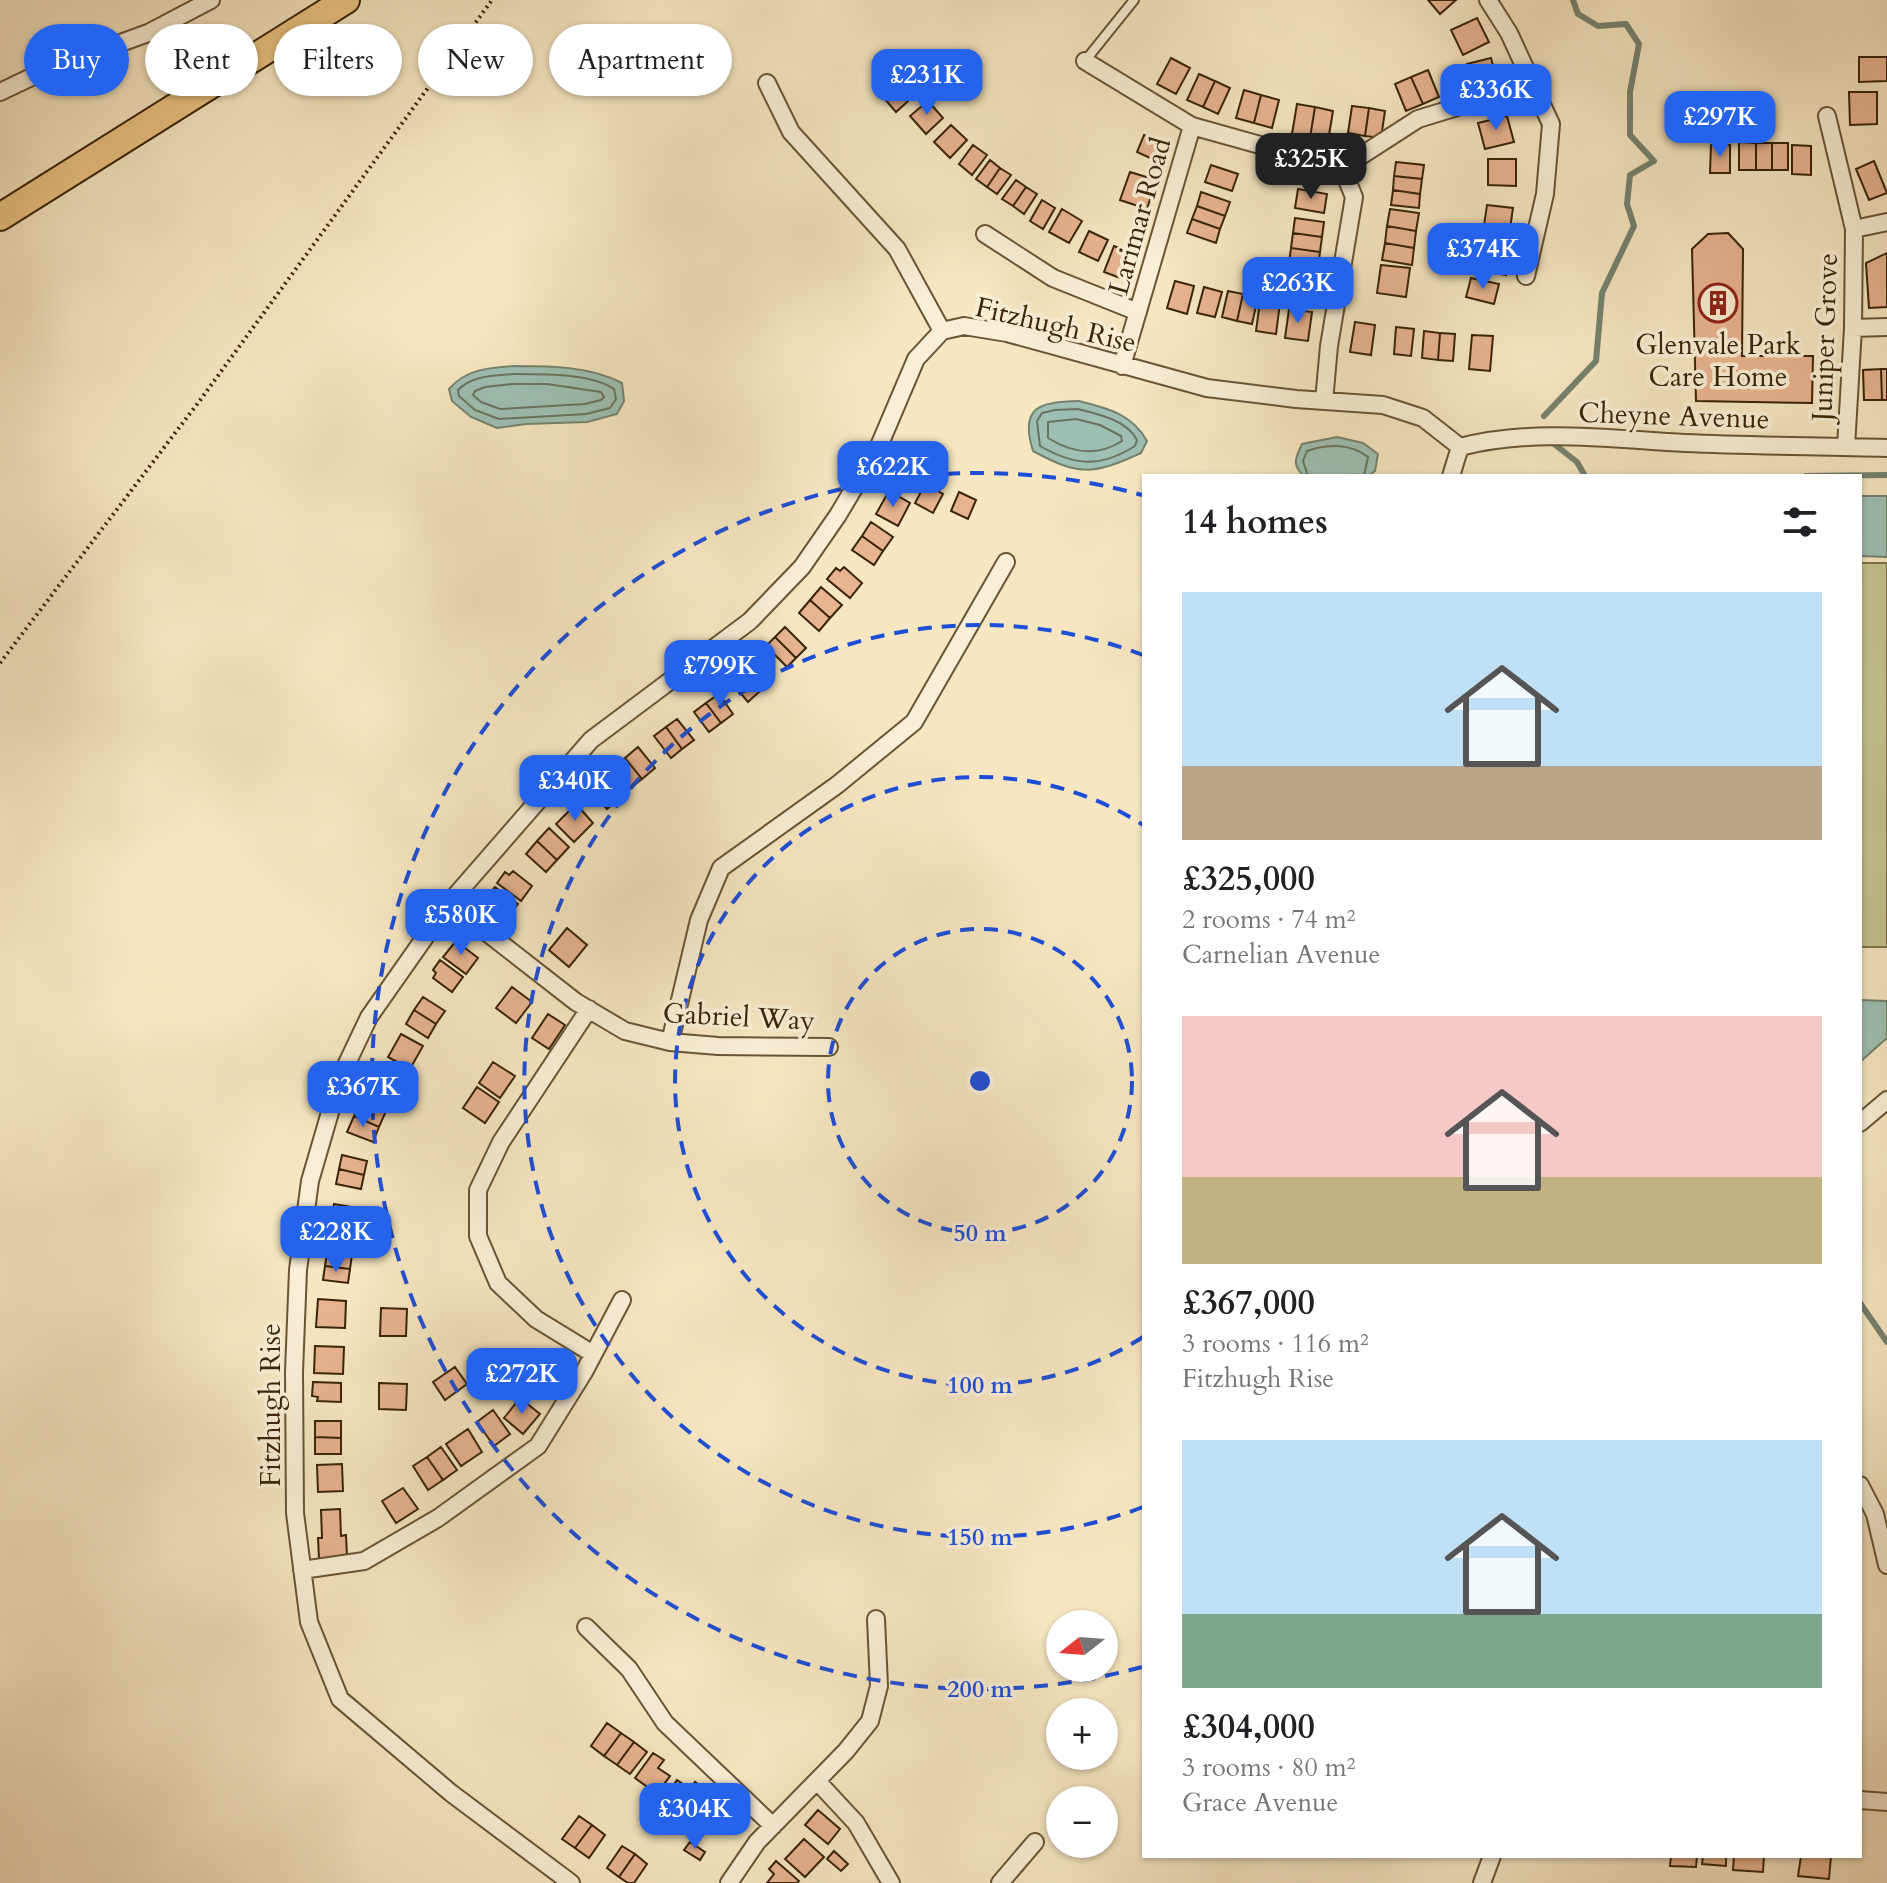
<!DOCTYPE html>
<meta charset="utf-8">
<style>
body{margin:0;font-family:Cardo,serif;background:#f6f6f6;color:#202124;height:100vh;display:flex;flex-direction:column;font-size:30px;white-space:nowrap}
*{box-sizing:border-box;margin:0}
p{font-size:26px;color:#757577}
.icon{flex:none;width:44px;height:44px;fill:none;stroke:currentColor;stroke-width:2;stroke-linecap:round;stroke-linejoin:round}
.map{position:relative;flex:1;overflow:hidden}
.side{position:absolute;left:1142px;top:474px;width:720px;height:1384px;display:flex;flex-direction:column;background:#fff;border-radius:0px;box-shadow:0 2px 6px #0004}
.side>*{flex:none}
.hud{position:absolute;left:24px;top:24px;width:760px;height:72px;display:flex;gap:16px}
.needle{width:52px;rotate:253deg}
.fabs{position:absolute;left:1046px;top:1610px;display:grid;gap:16px}
.fabs a{display:grid;place-items:center;width:72px;height:72px;border-radius:50%;background:#fff;box-shadow:0 2px 6px #0004;font-size:40px}
.price{position:absolute;translate:-50% -68px;padding:0 18px;border-radius:16px;background:#2563eb;color:#fff;font-size:26px;line-height:52px;filter:drop-shadow(0 2px 4px #0008)}
.price::after{content:'';position:absolute;left:50%;top:48px;width:24px;height:18px;margin-left:-12px;background:inherit;clip-path:polygon(0 0,100% 0,50% 100%)}
.price.current{background:#222;color:#fff}
ul{padding:0;list-style:none}
li{display:grid;align-content:center;gap:16px;height:424px;padding:0 40px}
li span{display:grid;place-items:center;height:248px;border-radius:0px;color:#555}
li>.icon{margin-inline-start:auto}
span .icon{width:144px;height:144px;fill:#fffc;stroke-width:1}
li b{font-size:34px}
h2{display:flex;justify-content:space-between;align-items:center;height:96px;padding:0 40px;font-size:34px}
.tag{padding:0 28px;border-radius:36px;background:#fff;box-shadow:0 2px 6px #0004;font-size:28px;line-height:72px}
.tag.current{background:#2563eb;color:#fff}
.map>svg:first-child{display:block}
.green{fill:#c2c48f;stroke:#7e744c;stroke-width:2}
.water{fill:#9dc0b3;stroke:#75826f;stroke-width:2}
.lines{fill:none;stroke-linecap:round;stroke-linejoin:round}
.shore{stroke:#6b725e;stroke-width:2}
.stream{stroke:#75826f;stroke-width:6}
.building{fill:#e8b490;stroke:#392408;stroke-width:2}
.service-casing{stroke:#685536;stroke-width:12}
.minor-casing{stroke:#685536;stroke-width:20}
.trunk-casing{stroke:#392408;stroke-width:30}
.path{stroke:#392408;stroke-width:4;stroke-dasharray:2 4;stroke-linecap:butt}
.service{stroke:#f9efd7;stroke-width:8}
.minor{stroke:#f9efd7;stroke-width:16}
.trunk{stroke:#ebc481;stroke-width:26}
.ring{fill:none;stroke:#1d4ed8;stroke-width:4;stroke-dasharray:14 10}
.labels{text-anchor:middle;stroke-width:7;stroke-linejoin:round;paint-order:stroke}
.street-label{font-size:28px;fill:#392408;stroke:#f9efd7}
.poi-label{font-size:28px;fill:#392408;stroke:#f9efd7}
.centre{fill:#1d4ed8;stroke:#f9efd7;stroke-width:4}
.ring-label{font-size:24px;text-anchor:middle;font-weight:bold;fill:#1d4ed8;stroke:#f9efd7;stroke-width:7;stroke-linejoin:round;paint-order:stroke}
</style>
<div class="map">
<svg width="1887" height="1883" viewBox="0 0 1887 1883">
<rect width="100%" height="100%" fill="#f6e7c2"/>
<filter id="stains"><feTurbulence type="fractalNoise" baseFrequency=".0025" numOctaves="4"/><feColorMatrix values="0 0 0 0 .2 0 0 0 0 .09 0 0 0 0 .02 0 0 0 .5 -.17"/></filter>
<radialGradient id="worn" r=".72"><stop offset=".6" stop-color="#630" stop-opacity="0"/><stop offset="1" stop-color="#630" stop-opacity=".3"/></radialGradient>
<path class="green" d="M 1860,563 L 1887,563 L 1887,947 L 1860,947 Z"/>
<path class="water" d="M 513,366 C 549,366 590,366 622,383 L 624,401 L 617,414 L 587,422 L 526,424 L 497,428 L 471,417 L 452,401 L 449,389 C 466,369 488,368 513,366 Z
M 1079,401 C 1107,408 1132,414 1147,441 L 1141,453 C 1093,475 1079,476 1033,451 C 1019,406 1040,402 1079,401 Z
M 1337,437 L 1363,443 L 1378,454 L 1375,471 L 1368,476 L 1304,476 C 1291,465 1296,457 1302,444 Z
M 1860,496 L 1887,496 L 1887,557 L 1860,556 Z
M 1860,1000 L 1887,1001 L 1887,1038 L 1860,1062 Z"/>
<g class="lines">
<path class="shore" d="M 513,374 C 542,374 590,373 614,389 L 616,399 L 610,408 L 586,414 L 499,419 L 475,410 L 459,396 L 458,390 C 472,375 494,376 513,374 Z
M 513,384 L 547,384 L 601,392 L 604,397 L 601,400 L 585,404 L 500,409 L 481,402 L 473,395 L 475,391 L 485,387 Z
M 1078,409 C 1098,414 1127,420 1137,440 L 1135,446 C 1100,468 1075,466 1040,446 L 1037,421 L 1042,413 L 1055,410 Z
M 1076,419 L 1100,425 L 1121,436 L 1122,441 C 1097,457 1072,453 1048,438 L 1048,422 Z
M 1308,476 L 1303,461 L 1307,451 C 1327,444 1350,443 1368,457 L 1364,476"/>
<path class="stream" d="M 1544,416 L 1596,361 L 1602,293 L 1634,226 L 1627,204 L 1630,175 L 1654,161 L 1630,135 L 1630,92 L 1639,44 L 1626,24 L 1598,26 L 1578,14 L 1573,0
M 1549,440 L 1577,462 L 1585,476
M 1806,476 L 1887,475
M 1860,1303 L 1887,1342"/>
</g>
<path class="building" d="M 1428,0 L 1456,0 L 1440,14 Z
M 1477,18 L 1489,42 L 1463,55 L 1451,30 Z
M 1859,57 L 1887,57 L 1887,81 L 1859,82 Z
M 1171,58 L 1190,68 L 1176,94 L 1157,84 Z
M 1491,58 L 1498,84 L 1474,90 L 1467,64 Z
M 1428,70 L 1439,97 L 1423,104 L 1411,77 Z
M 1199,74 L 1215,81 L 1203,107 L 1187,100 Z
M 1411,77 L 1423,104 L 1406,111 L 1395,84 Z
M 904,78 L 917,93 L 896,112 L 883,97 Z
M 1215,81 L 1230,88 L 1218,114 L 1203,107 Z
M 1244,90 L 1261,95 L 1254,123 L 1236,118 Z
M 1849,92 L 1877,92 L 1877,124 L 1850,125 Z
M 1261,95 L 1279,100 L 1272,128 L 1254,123 Z
M 928,101 L 943,118 L 926,134 L 910,116 Z
M 1297,104 L 1315,107 L 1310,138 L 1292,134 Z
M 1352,106 L 1369,108 L 1365,136 L 1348,133 Z
M 1315,107 L 1333,111 L 1328,141 L 1310,138 Z
M 1369,108 L 1385,111 L 1381,138 L 1365,136 Z
M 1507,116 L 1514,142 L 1485,149 L 1478,123 Z
M 951,125 L 967,140 L 950,158 L 934,142 Z
M 1144,135 L 1171,147 L 1163,164 L 1137,152 Z
M 1739,142 L 1756,143 L 1756,170 L 1739,170 Z
M 1756,143 L 1772,143 L 1772,170 L 1756,170 Z
M 1772,143 L 1788,143 L 1788,170 L 1772,170 Z
M 973,145 L 987,155 L 972,175 L 959,164 Z
M 1711,145 L 1730,145 L 1730,173 L 1710,173 Z
M 1792,145 L 1811,146 L 1811,175 L 1792,174 Z
M 1488,159 L 1516,159 L 1516,186 L 1488,185 Z
M 990,160 L 1000,168 L 987,187 L 976,179 Z
M 1874,161 L 1887,193 L 1869,200 L 1856,169 Z
M 1396,162 L 1424,165 L 1422,179 L 1394,176 Z
M 1211,165 L 1238,174 L 1232,191 L 1205,182 Z
M 1000,168 L 1011,175 L 997,194 L 987,187 Z
M 1130,172 L 1156,180 L 1147,209 L 1120,200 Z
M 1394,176 L 1422,179 L 1420,194 L 1393,190 Z
M 1016,180 L 1026,187 L 1013,206 L 1002,199 Z
M 1026,187 L 1037,194 L 1024,214 L 1013,206 Z
M 1298,189 L 1327,194 L 1324,213 L 1295,208 Z
M 1393,190 L 1420,194 L 1419,208 L 1391,205 Z
M 1201,192 L 1230,202 L 1225,216 L 1197,206 Z
M 1042,200 L 1055,208 L 1043,229 L 1030,221 Z
M 1487,205 L 1513,208 L 1509,236 L 1483,232 Z
M 1197,206 L 1225,216 L 1220,229 L 1192,219 Z
M 1062,209 L 1082,221 L 1069,243 L 1049,232 Z
M 1390,209 L 1419,213 L 1416,231 L 1387,226 Z
M 1295,218 L 1324,222 L 1322,237 L 1293,233 Z
M 1192,219 L 1220,229 L 1216,243 L 1187,233 Z
M 1387,226 L 1416,231 L 1414,248 L 1385,243 Z
M 1089,231 L 1108,240 L 1098,261 L 1079,252 Z
M 1293,233 L 1322,237 L 1320,252 L 1291,248 Z
M 1728,233 L 1743,249 L 1742,356 L 1813,356 L 1812,403 L 1696,401 L 1692,249 L 1708,234 Z
M 1482,242 L 1512,249 L 1506,275 L 1476,269 Z
M 1385,243 L 1414,248 L 1412,265 L 1382,260 Z
M 1114,246 L 1129,252 L 1120,278 L 1104,272 Z
M 1291,248 L 1320,252 L 1318,267 L 1289,263 Z
M 1887,253 L 1887,307 L 1869,308 L 1866,263 Z
M 1381,265 L 1410,268 L 1406,297 L 1377,293 Z
M 1471,278 L 1499,284 L 1494,304 L 1466,297 Z
M 1175,281 L 1194,286 L 1187,314 L 1167,308 Z
M 1204,287 L 1222,292 L 1215,317 L 1197,313 Z
M 1228,291 L 1243,294 L 1237,321 L 1222,317 Z
M 1243,294 L 1258,297 L 1252,324 L 1237,321 Z
M 1260,301 L 1280,303 L 1276,334 L 1256,331 Z
M 1289,309 L 1312,312 L 1308,341 L 1285,338 Z
M 1355,322 L 1375,325 L 1371,355 L 1350,352 Z
M 1396,327 L 1414,329 L 1411,356 L 1394,354 Z
M 1424,331 L 1440,333 L 1438,360 L 1422,358 Z
M 1440,333 L 1455,334 L 1453,361 L 1438,360 Z
M 1472,335 L 1493,336 L 1490,371 L 1469,369 Z
M 1881,369 L 1887,369 L 1887,400 L 1882,400 Z
M 1881,369 L 1882,400 L 1864,400 L 1863,370 Z
M 925,484 L 943,494 L 933,513 L 915,503 Z
M 889,491 L 910,503 L 898,526 L 876,514 Z
M 959,492 L 976,500 L 968,519 L 951,511 Z
M 871,522 L 893,537 L 883,551 L 862,536 Z
M 862,536 L 883,551 L 874,565 L 852,550 Z
M 844,567 L 862,583 L 850,598 L 827,579 L 836,568 L 840,571 Z
M 821,587 L 842,605 L 830,618 L 810,600 Z
M 810,600 L 830,618 L 819,631 L 799,613 Z
M 785,627 L 806,648 L 796,658 L 775,637 Z
M 775,637 L 796,658 L 787,667 L 766,646 Z
M 755,664 L 771,683 L 759,692 L 744,673 Z
M 744,673 L 759,692 L 748,702 L 732,683 Z
M 719,694 L 733,714 L 721,723 L 706,703 Z
M 706,703 L 721,723 L 709,732 L 694,712 Z
M 677,719 L 694,740 L 682,749 L 666,727 Z
M 666,727 L 682,749 L 671,758 L 654,736 Z
M 638,747 L 655,768 L 642,779 L 625,758 Z
M 625,758 L 642,779 L 628,790 L 611,769 Z
M 603,775 L 621,797 L 607,809 L 592,792 L 596,788 L 592,784 Z
M 576,804 L 593,823 L 574,842 L 556,824 Z
M 549,828 L 569,847 L 557,860 L 537,841 Z
M 537,841 L 557,860 L 546,872 L 526,854 Z
M 513,871 L 532,886 L 521,901 L 497,883 L 505,872 L 509,875 Z
M 495,887 L 518,904 L 506,919 L 483,902 Z
M 567,928 L 587,945 L 569,967 L 549,950 Z
M 456,941 L 478,958 L 466,974 L 443,957 Z
M 440,960 L 463,977 L 452,992 L 433,978 L 436,973 L 433,970 Z
M 512,987 L 532,1002 L 516,1023 L 496,1008 Z
M 423,997 L 445,1011 L 436,1024 L 414,1010 Z
M 414,1010 L 436,1024 L 428,1038 L 406,1024 Z
M 548,1014 L 565,1025 L 549,1049 L 532,1038 Z
M 401,1034 L 423,1046 L 410,1069 L 388,1057 Z
M 493,1062 L 515,1076 L 500,1098 L 479,1083 Z
M 378,1075 L 400,1087 L 391,1104 L 365,1090 L 372,1078 L 376,1080 Z
M 477,1087 L 499,1102 L 485,1123 L 463,1108 Z
M 361,1100 L 386,1111 L 379,1127 L 354,1116 Z
M 354,1116 L 379,1127 L 373,1142 L 347,1132 Z
M 342,1155 L 367,1161 L 364,1175 L 339,1169 Z
M 339,1169 L 364,1175 L 361,1189 L 336,1184 Z
M 334,1204 L 358,1208 L 356,1222 L 332,1218 Z
M 332,1218 L 356,1222 L 353,1237 L 330,1233 Z
M 327,1253 L 352,1255 L 350,1269 L 325,1266 Z
M 325,1266 L 350,1269 L 348,1283 L 323,1280 Z
M 318,1299 L 346,1301 L 345,1328 L 316,1327 Z
M 381,1308 L 407,1309 L 406,1336 L 380,1336 Z
M 315,1346 L 344,1347 L 343,1374 L 314,1373 Z
M 514,1365 L 530,1375 L 520,1393 L 503,1383 Z
M 455,1367 L 467,1384 L 445,1400 L 433,1382 Z
M 313,1382 L 341,1383 L 341,1402 L 317,1401 L 318,1397 L 312,1396 Z
M 379,1383 L 407,1384 L 406,1410 L 379,1409 Z
M 520,1398 L 540,1414 L 523,1434 L 504,1418 Z
M 493,1410 L 510,1434 L 494,1446 L 477,1422 Z
M 315,1421 L 341,1421 L 341,1438 L 315,1437 Z
M 468,1429 L 482,1452 L 461,1466 L 446,1444 Z
M 315,1437 L 341,1438 L 341,1454 L 315,1454 Z
M 441,1447 L 457,1470 L 443,1480 L 427,1457 Z
M 427,1457 L 443,1480 L 428,1490 L 413,1466 Z
M 342,1464 L 343,1491 L 318,1492 L 317,1465 Z
M 403,1488 L 418,1509 L 396,1523 L 382,1501 Z
M 340,1509 L 341,1536 L 346,1535 L 347,1557 L 319,1559 L 318,1538 L 322,1538 L 321,1510 Z
M 607,1723 L 621,1733 L 604,1756 L 591,1746 Z
M 621,1733 L 634,1742 L 617,1765 L 604,1756 Z
M 634,1742 L 647,1752 L 630,1774 L 617,1765 Z
M 653,1753 L 664,1760 L 658,1768 L 670,1776 L 657,1794 L 635,1778 Z
M 677,1780 L 690,1789 L 695,1782 L 705,1789 L 687,1814 L 665,1798 Z
M 709,1800 L 717,1806 L 705,1822 L 697,1816 Z
M 721,1800 L 746,1816 L 735,1833 L 710,1816 Z
M 818,1810 L 840,1829 L 828,1844 L 805,1825 Z
M 579,1816 L 592,1825 L 575,1848 L 562,1839 Z
M 592,1825 L 605,1835 L 589,1858 L 575,1848 Z
M 804,1839 L 824,1857 L 805,1877 L 785,1859 Z
M 690,1842 L 705,1852 L 700,1860 L 684,1850 Z
M 622,1846 L 635,1854 L 619,1877 L 607,1868 Z
M 834,1851 L 848,1864 L 841,1871 L 827,1859 Z
M 635,1854 L 647,1864 L 634,1883 L 628,1883 L 619,1877 Z
M 1671,1856 L 1697,1856 L 1696,1867 L 1670,1866 Z
M 1703,1856 L 1726,1856 L 1726,1866 L 1702,1864 Z
M 1734,1856 L 1764,1856 L 1763,1872 L 1733,1870 Z
M 1801,1856 L 1831,1856 L 1829,1879 L 1798,1876 Z
M 776,1861 L 799,1881 L 797,1883 L 767,1883 L 774,1874 L 769,1869 Z"/>
<g class="lines">
<g class="service-casing">
<path id="service" d="M 1085,61 L 1134,0"/>
</g>
<g class="minor-casing">
<path id="minor" d="M 1488,0 L 1509,33 L 1551,124 L 1545,194 L 1526,276
M 1085,61 L 1192,126 L 1342,168 L 1354,197 L 1329,346 L 1324,401
M 767,83 L 791,132 L 897,249 L 942,331
M 0,92 L 44,71 L 148,33 L 211,0
M 1827,116 L 1854,229 L 1853,328 L 1846,447
M 1342,168 L 1418,119 L 1533,84
M 1854,229 L 1887,222
M 985,234 L 1053,278 L 1138,312
M 1853,328 L 1887,327
M 1122,366 L 1192,126
M 1460,447 C 1533,428 1610,439 1685,443 C 1752,446 1820,446 1887,448
M 1451,476 L 1460,447
M 449,903 L 576,1002 L 625,1031 L 670,1042 L 718,1046 L 829,1047
M 589,1009 L 501,1142 L 478,1190 L 478,1236 L 498,1283 L 536,1319 L 593,1354
M 670,1042 L 699,920 L 721,868 L 837,785 L 914,722 L 1006,562
M 1860,1123 L 1887,1100
M 1860,1485 L 1875,1514 L 1887,1565
M 302,1570 L 364,1561 L 438,1518 L 538,1446 L 584,1372 L 622,1300
M 586,1627 L 629,1669 L 665,1723 L 773,1826
M 817,1781 L 856,1823 L 891,1883
M 1860,1800 L 1887,1802
M 571,1883 L 451,1793 L 340,1699 L 309,1622 L 295,1513 L 294,1372 L 298,1270 L 310,1181 L 340,1078 L 369,1017 L 449,903 L 591,740 L 750,621 L 802,567 L 838,515 L 879,446 L 916,359 L 942,331 L 964,326 L 1007,333 L 1207,388 L 1296,399 L 1383,405 L 1423,418 L 1460,447
M 729,1883 L 757,1842 L 846,1751 L 870,1721 L 879,1686 L 876,1619
M 1000,1883 L 1035,1842
M 1482,1883 L 1492,1856"/>
</g>
<g class="trunk-casing">
<path id="trunk" d="M 0,217 L 346,0"/>
</g>
<path class="path" d="M 0,663 L 201,399 L 492,0"/>
<use href="#service" class="service"/>
<use href="#minor" class="minor"/>
<use href="#trunk" class="trunk"/>
</g>
<g class="ring">
<circle cx="980" cy="1081" r="152"/>
<path d="M1143 1337A304 304 0 1 1 1143 825"/>
<path d="M1143 1507A456 456 0 1 1 1143 655"/>
<path d="M1142 1667A608 608 0 1 1 1142 495"/>
</g>
<defs>
<g id="building-ring" transform="scale(2)"><circle r="9.5" fill="#f9efd7" stroke="#8f2418" stroke-width="1.5"/><path d="M-4-6H4V6H1V3H-1V6H-4ZM-2.5-4.3h1.7v1.8h-1.7ZM.8-4.3h1.7v1.8H.8ZM-2.5-1h1.7V.8h-1.7ZM.8-1h1.7V.8H.8Z" fill="#8f2418"/></g>
</defs>
<g fill-rule="evenodd">
<use href="#building-ring" x="1718" y="303"/>
</g>
<g class="labels">
<g class="street-label">
<text transform="translate(1139 216) rotate(-74)" y="10">Larimar Road</text>
<text transform="translate(1056 324) rotate(13)" y="10">Fitzhugh Rise</text>
<text transform="translate(1824 337) rotate(-88)" y="10">Juniper Grove</text>
<text transform="translate(1674 415) rotate(2)" y="10">Cheyne Avenue</text>
<text transform="translate(739 1016) rotate(3)" y="10">Gabriel Way</text>
<text transform="translate(270 1405) rotate(-90)" y="10">Fitzhugh Rise</text>
</g>
<g class="poi-label">
<text x="1718" y="354">Glenvale Park<tspan x="1718" dy="32">Care Home</tspan></text>
</g>
</g>
<circle cx="980" cy="1081" r="12" class="centre"/>
<g class="ring-label">
<text x="980" y="1241">50 m</text>
<text x="980" y="1393">100 m</text>
<text x="980" y="1545">150 m</text>
<text x="980" y="1697">200 m</text>
</g>
<rect width="100%" height="100%" filter="url(#stains)"/>
<rect width="100%" height="100%" fill="url(#worn)"/>
</svg>
<div class="fabs">
<a><svg class="needle" viewBox="-14 -14 28 28"><path d="M0-13l5 13h-10z" fill="#e53935"/><path d="M0 13l5-13h-10z" fill="#757577"/></svg></a>
<a>+</a>
<a>−</a>
</div>
<b class="price" style="left:927px;top:117px">£231K</b>
<b class="price" style="left:1496px;top:132px">£336K</b>
<b class="price" style="left:1720px;top:159px">£297K</b>
<b class="price current" style="left:1311px;top:201px">£325K</b>
<b class="price" style="left:1483px;top:291px">£374K</b>
<b class="price" style="left:1298px;top:325px">£263K</b>
<b class="price" style="left:893px;top:509px">£622K</b>
<b class="price" style="left:720px;top:708px">£799K</b>
<b class="price" style="left:575px;top:823px">£340K</b>
<b class="price" style="left:461px;top:957px">£580K</b>
<b class="price" style="left:363px;top:1129px">£367K</b>
<b class="price" style="left:336px;top:1274px">£228K</b>
<b class="price" style="left:522px;top:1416px">£272K</b>
<b class="price" style="left:695px;top:1851px">£304K</b>
<div class="hud">
<a class="tag current">Buy</a>
<a class="tag">Rent</a>
<a class="tag">Filters</a>
<a class="tag">New</a>
<a class="tag">Apartment</a>
</div>
<section class="side">
<h2>14 homes<svg class="icon" aria-label="filters" viewBox="0 0 24 24"><path d="M4 7h16M4 17h16"/><circle cx="9" cy="7" r="2"/><circle cx="15" cy="17" r="2"/></svg></h2>
<ul>
<li><span style="background:linear-gradient(#bfe0f5 70%,#b9a48a 0)"><svg class="icon" aria-label="home" viewBox="0 0 24 24"><path d="M3 11l9-7 9 7M6 9v11h12V9"/></svg></span><div><b>£325,000</b><p>2 rooms · 74 m²</p><p>Carnelian Avenue</p></div></li>
<li><span style="background:linear-gradient(#f6c9c9 65%,#c2b280 0)"><svg class="icon" aria-label="home" viewBox="0 0 24 24"><path d="M3 11l9-7 9 7M6 9v11h12V9"/></svg></span><div><b>£367,000</b><p>3 rooms · 116 m²</p><p>Fitzhugh Rise</p></div></li>
<li><span style="background:linear-gradient(#bfe0f5 70%,#7fa58c 0)"><svg class="icon" aria-label="home" viewBox="0 0 24 24"><path d="M3 11l9-7 9 7M6 9v11h12V9"/></svg></span><div><b>£304,000</b><p>3 rooms · 80 m²</p><p>Grace Avenue</p></div></li>
</ul>
</section>
</div>
